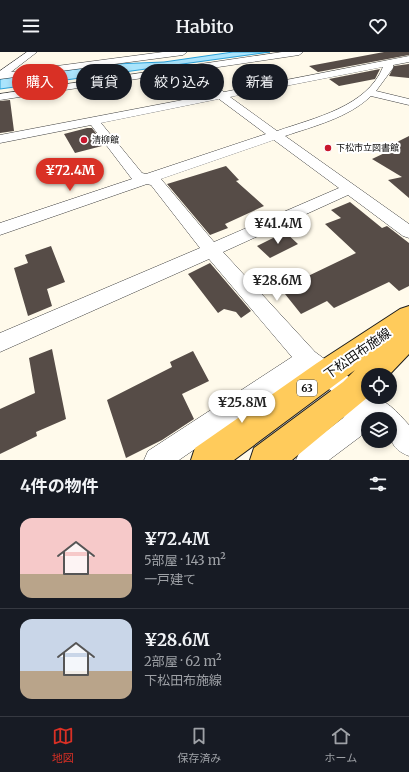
<!DOCTYPE html>
<html lang="ja">
<meta charset="utf-8">
<style>
body{margin:0;font-family:Merriweather,"Noto Sans JP",serif;background:#242831;color:#f1f3f6;height:100vh;display:flex;flex-direction:column;font-size:15px;white-space:nowrap}
*{box-sizing:border-box;margin:0}
p{font-size:13px;color:#9ea1a6}
.icon{flex:none;width:22px;height:22px;fill:none;stroke:currentColor;stroke-width:2;stroke-linecap:round;stroke-linejoin:round}
.map{position:relative;height:408px;overflow:hidden}
.details{display:flex;flex-direction:column;background:#171b24;flex:1}
.details>*{flex:none}
.hud{position:absolute;left:12px;top:12px;width:385px;height:36px;display:flex;gap:8px}
.buttons{position:absolute;left:361px;top:316px;display:grid;gap:8px}
.buttons a{display:grid;place-items:center;width:36px;height:36px;border-radius:50%;background:#171b24;box-shadow:0 2px 6px #0003;font-size:20px}
.price{position:absolute;translate:-50% -34px;padding:0 9px;border-radius:14px;background:#fff;color:#222;font-size:13px;line-height:26px;filter:drop-shadow(0 1px 2px #0008)}
.price::after{content:'';position:absolute;left:50%;top:24px;width:12px;height:9px;margin-left:-6px;background:inherit;clip-path:polygon(0 0,100% 0,50% 100%)}
.price.selected{background:#d93025;color:#fff}
ul{padding:0;list-style:none}
li{display:flex;align-items:center;gap:12px;height:100px;padding:0 20px}
li+li{border-top:1px solid #363941}
li span{display:grid;place-items:center;flex:none;width:112px;height:80px;border-radius:12px;color:#555}
li>.icon{margin-inline-start:auto}
span .icon{width:48px;height:48px;fill:#fffc;stroke-width:1}
li b{font-size:17px}
h2{display:flex;justify-content:space-between;align-items:center;height:48px;padding:0 20px;font-size:17px}
.tag{padding:0 14px;border-radius:18px;background:#171b24;box-shadow:0 2px 6px #0003;font-size:14px;line-height:36px}
.tag.selected{background:#d93025;color:#fff}
header{display:flex;justify-content:space-between;align-items:center;height:52px;padding:0 20px;background:#171b24;font-size:18px;font-weight:600}
.tab-bar{display:flex;justify-content:space-around;align-items:center;height:56px;border-top:1px solid #363941;background:#171b24;font-size:11px;color:#9ea1a6}
.tab-bar a{display:grid;justify-items:center;gap:2px}
.tab-bar .selected{color:#d93025}
.map>svg:first-child{display:block}
.water{fill:#aae4fc;stroke:#2aa1da}
.building{fill:#564c47}
.lines{fill:none;stroke-linecap:round;stroke-linejoin:round}
.street-casing{stroke:#3f3f3f;stroke-width:1}
.primary-casing{stroke:#1d1d1d;stroke-width:2}
.street{fill:#fff;fill-rule:evenodd}
.primary{fill:#ffcb5b;fill-rule:evenodd}
.poi-dot{fill:#c9172d;stroke:#fff;stroke-width:1.5}
.labels{text-anchor:middle;stroke-width:4;stroke-linejoin:round;paint-order:stroke}
.far-poi-label{font-size:9px;fill:#0c0c0c;stroke:#fff;text-anchor:start}
.shield{fill:#fff;stroke:#555;stroke-width:1}
.shield-label{font-size:10px;font-weight:bold;fill:#0c0c0c}
.near-street-label{font-size:13px;fill:#0c0c0c;stroke:#fff}
</style>
<header><svg class="icon" aria-label="menu" viewBox="0 0 24 24"><path d="M4 6h16M4 12h16M4 18h16"/></svg>Habito<svg class="icon" aria-label="heart" viewBox="0 0 24 24"><path d="M12 20l-8-8c-3-5 5-10 8-4 3-6 11-1 8 4z"/></svg></header>
<div class="map">
<svg width="409" height="408" viewBox="0 0 409 408">
<rect width="100%" height="100%" fill="#fffaeb"/>
<path class="water" d="M 233,0 L 270,0 L 0,37 L 0,27 L 115,12 L 164,10 Z"/>
<path class="building" d="M 384,0 L 409,0 L 409,3 L 318,20 L 309,14 Z
M 409,12 L 409,26 L 389,24 L 394,14 Z
M 380,17 L 375,27 L 339,34 L 329,27 Z
M 10,48 L 14,79 L 0,81 L 0,49 Z
M 87,76 L 92,76 L 101,88 L 98,89 L 102,94 L 75,101 L 64,82 Z
M 409,84 L 409,146 L 388,128 L 402,125 L 372,107 L 391,98 L 387,95 Z
M 226,114 L 239,128 L 236,129 L 264,154 L 225,172 L 228,176 L 210,183 L 167,132 Z
M 350,150 L 382,176 L 387,174 L 409,191 L 409,234 L 399,239 L 389,230 L 334,256 L 327,249 L 301,262 L 281,237 L 356,201 L 325,172 L 341,166 L 331,158 Z
M 285,180 L 298,192 L 270,206 L 257,194 Z
M 51,194 L 65,230 L 47,237 L 52,254 L 28,264 L 14,216 L 28,211 L 25,203 Z
M 210,211 L 251,259 L 241,266 L 236,260 L 224,257 L 218,261 L 188,222 Z
M 52,297 L 66,367 L 36,380 L 37,384 L 0,402 L 0,357 L 35,341 L 29,306 Z
M 193,299 L 209,329 L 182,342 L 194,367 L 162,388 L 126,406 L 107,348 L 172,315 L 170,310 Z"/>
<g class="lines">
<g class="street-casing">
<path id="street" d="M 27,0 L 37,0 L 11,20 L 163,0 L 187,0 L 183,3 L 0,27 L 0,19 Z
M 282,0 L 303,0 L 299,3 L 198,18 L 224,40 L 409,4 L 409,10 L 393,13 L 393,16 L 376,39 L 409,47 L 409,53 L 371,44 C 348,66 314,74 285,84 L 409,172 L 409,186 L 403,184 L 348,143 L 223,200 L 315,300 L 368,339 L 368,345 C 385,345 398,361 409,373 L 409,404 C 389,396 390,386 390,367 L 368,367 L 361,384 L 329,408 L 296,408 L 300,399 L 343,366 L 351,354 L 307,320 L 179,408 L 144,408 L 148,399 L 292,305 L 209,207 L 0,300 L 0,281 L 200,196 L 151,133 L 147,132 L 0,183 L 0,171 L 132,127 L 91,73 L 0,91 L 0,83 L 214,42 L 188,19 L 0,48 L 0,42 ZM 383,15 C 367,55 314,66 277,79 L 230,45 ZM 219,47 L 266,82 L 146,122 L 142,121 L 101,71 ZM 274,88 L 339,136 L 214,190 L 161,127 Z"/>
</g>
<g class="primary-casing">
<path id="primary" d="M 409,254 L 409,302 L 389,323 L 368,323 L 368,345 L 292,408 L 250,408 L 254,396 L 343,330 L 355,318 L 234,408 L 191,408 L 195,396 L 317,311 L 400,257 Z"/>
</g>
<use href="#street" class="street"/>
<use href="#primary" class="primary"/>
</g>
<g class="poi-dot">
<circle cx="84" cy="88" r="4"/>
<circle cx="328" cy="96" r="4"/>
</g>
<g class="labels">
<g class="far-poi-label">
<text x="92" y="91">清柳館</text>
<text x="336" y="99">下松市立図書館</text>
</g>
<rect class="shield" x="297" y="328" width="20" height="16" rx="3"/>
<g class="shield-label">
<text x="307" y="340">63</text>
</g>
<g class="near-street-label">
<text transform="translate(357 301) rotate(-35)" y="5">下松田布施線</text>
</g>
</g>
</svg>
<div class="buttons">
<a><svg class="icon" aria-label="locate" viewBox="0 0 24 24"><circle cx="12" cy="12" r="6"/><path d="M12 2v4M12 18v4M2 12h4M18 12h4"/></svg></a>
<a><svg class="icon" aria-label="layers" viewBox="0 0 24 24"><path d="M12 4l9 5-9 5-9-5zM3 14l9 5 9-5"/></svg></a>
</div>
<b class="price selected" style="left:70px;top:140px">¥72.4M</b>
<b class="price" style="left:278px;top:193px">¥41.4M</b>
<b class="price" style="left:277px;top:250px">¥28.6M</b>
<b class="price" style="left:242px;top:372px">¥25.8M</b>
<div class="hud">
<a class="tag selected">購入</a>
<a class="tag">賃貸</a>
<a class="tag">絞り込み</a>
<a class="tag">新着</a>
</div>
</div>
<section class="details">
<h2>4件の物件<svg class="icon" aria-label="filters" viewBox="0 0 24 24"><path d="M4 7h16M4 17h16"/><circle cx="9" cy="7" r="2"/><circle cx="15" cy="17" r="2"/></svg></h2>
<ul>
<li><span style="background:linear-gradient(#f6c9c9 70%,#b9a48a 0)"><svg class="icon" aria-label="home" viewBox="0 0 24 24"><path d="M3 11l9-7 9 7M6 9v11h12V9"/></svg></span><div><b>¥72.4M</b><p>5部屋 · 143 m²</p><p>一戸建て</p></div></li>
<li><span style="background:linear-gradient(#c9d6e8 65%,#b9a48a 0)"><svg class="icon" aria-label="home" viewBox="0 0 24 24"><path d="M3 11l9-7 9 7M6 9v11h12V9"/></svg></span><div><b>¥28.6M</b><p>2部屋 · 62 m²</p><p>下松田布施線</p></div></li>
</ul>
</section>
<nav class="tab-bar">
<a class="selected"><svg class="icon" aria-label="map" viewBox="0 0 24 24"><path d="M3 6l6-2 6 2 6-2v14l-6 2-6-2-6 2zM9 4v14M15 6v14"/></svg>地図</a>
<a><svg class="icon" aria-label="saved" viewBox="0 0 24 24"><path d="M7 4h10v16l-5-4-5 4z"/></svg>保存済み</a>
<a><svg class="icon" aria-label="home" viewBox="0 0 24 24"><path d="M3 11l9-7 9 7M6 9v11h12V9"/></svg>ホーム</a>
</nav>
